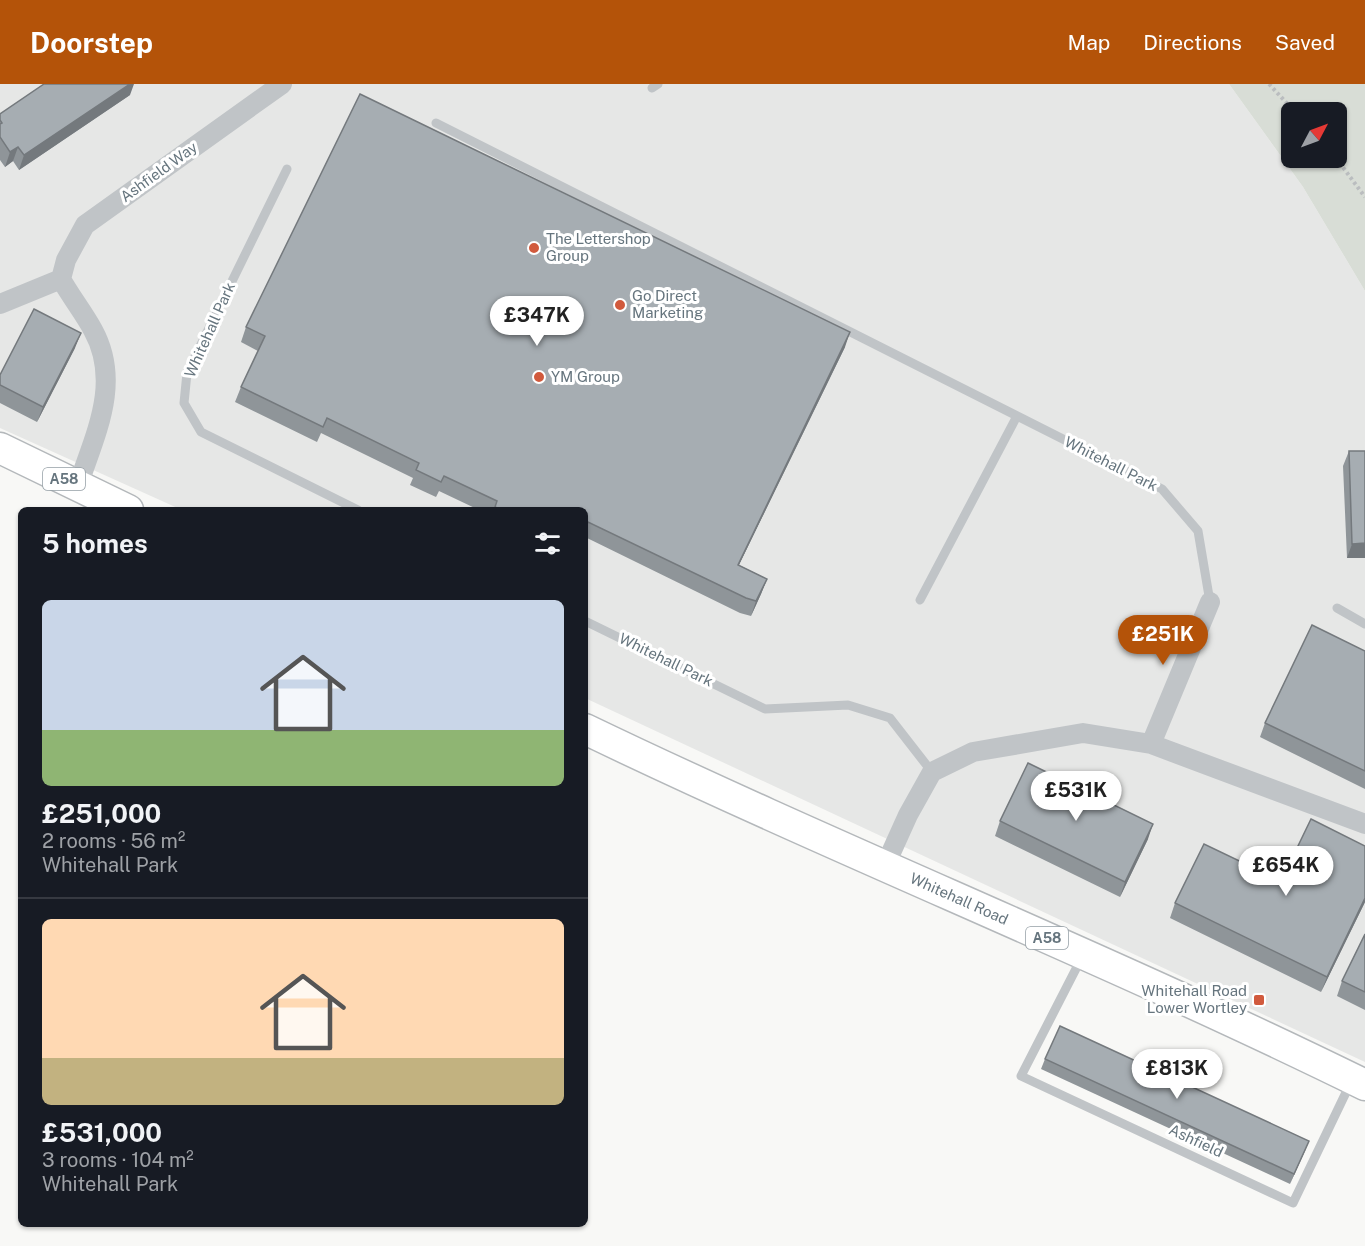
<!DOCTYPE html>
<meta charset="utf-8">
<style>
body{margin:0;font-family:"Public Sans",sans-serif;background:#20242c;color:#f1f3f6;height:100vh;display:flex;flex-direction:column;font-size:22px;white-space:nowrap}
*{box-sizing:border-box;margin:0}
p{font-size:20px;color:#9ea1a6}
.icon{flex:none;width:33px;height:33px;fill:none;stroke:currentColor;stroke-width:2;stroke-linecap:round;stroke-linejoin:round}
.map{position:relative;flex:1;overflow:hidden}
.details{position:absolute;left:18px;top:423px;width:570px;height:720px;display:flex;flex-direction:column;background:#171b24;border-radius:9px;box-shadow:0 2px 4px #0004}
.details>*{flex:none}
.needle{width:39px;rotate:49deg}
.tools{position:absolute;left:1281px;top:18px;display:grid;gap:12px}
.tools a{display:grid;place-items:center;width:66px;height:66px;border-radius:9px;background:#171b24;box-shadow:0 2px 4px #0004;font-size:30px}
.price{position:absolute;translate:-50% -51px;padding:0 14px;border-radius:21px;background:#fff;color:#222;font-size:20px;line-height:39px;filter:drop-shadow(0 2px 3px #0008)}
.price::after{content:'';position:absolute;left:50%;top:36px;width:18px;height:14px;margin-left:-9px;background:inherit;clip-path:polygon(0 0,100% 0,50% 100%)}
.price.active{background:#b45309;color:#fff}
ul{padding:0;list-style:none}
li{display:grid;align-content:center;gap:12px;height:318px;padding:0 24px}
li+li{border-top:2px solid #363941}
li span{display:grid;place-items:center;height:186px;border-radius:9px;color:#555}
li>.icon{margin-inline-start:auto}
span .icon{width:108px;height:108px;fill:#fffc;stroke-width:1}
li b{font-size:26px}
h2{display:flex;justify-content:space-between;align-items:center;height:72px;padding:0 24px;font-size:26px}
header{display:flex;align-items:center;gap:36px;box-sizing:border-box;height:84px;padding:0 30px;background:#b45309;color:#fff}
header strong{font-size:28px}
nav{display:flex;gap:33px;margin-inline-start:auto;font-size:21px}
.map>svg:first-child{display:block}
.built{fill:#e6e7e6}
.green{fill:#d8ddd6;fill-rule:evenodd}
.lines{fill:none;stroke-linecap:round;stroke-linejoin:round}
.primary-casing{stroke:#b4b8bb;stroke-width:33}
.path{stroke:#babdbf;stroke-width:4;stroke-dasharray:3 3;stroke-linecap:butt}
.service{stroke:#c0c4c7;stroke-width:9}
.minor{stroke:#c0c4c7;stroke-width:20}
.primary{stroke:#fff;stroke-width:30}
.wall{fill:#8f9599}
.shaded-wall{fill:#74797d}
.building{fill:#a6adb2;stroke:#74797d;stroke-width:1.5}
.poi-dot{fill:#d15a3d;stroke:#fff;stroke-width:2}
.labels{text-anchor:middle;stroke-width:6;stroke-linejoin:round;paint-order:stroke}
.shield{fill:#fff;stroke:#949ea5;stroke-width:1.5}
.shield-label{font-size:14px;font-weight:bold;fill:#66757e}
.street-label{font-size:15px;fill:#66757e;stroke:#fff}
.poi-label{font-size:15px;fill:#66757e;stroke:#fff;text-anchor:start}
</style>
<header>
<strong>Doorstep</strong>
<nav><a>Map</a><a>Directions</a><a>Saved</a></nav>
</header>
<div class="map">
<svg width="1365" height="1162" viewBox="0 0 1365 1162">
<rect width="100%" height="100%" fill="#f8f8f6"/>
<path class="built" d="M 0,0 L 1229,0 L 1303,103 L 1365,207 L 1365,978 L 585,614 L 585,426 L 182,426 L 0,344 Z"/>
<path class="green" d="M 1229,0 L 1365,0 L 1365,207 L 1303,103 ZM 1292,28 L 1336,28 L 1336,74 L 1292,74 Z"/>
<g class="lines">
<g class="primary-casing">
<path id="primary" d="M 0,364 L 128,426
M 585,645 C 843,769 1109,875 1365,1001"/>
</g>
<path class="path" d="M 1269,0 L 1295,28
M 1336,74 L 1365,113"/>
<path class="service" d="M 652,4 L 658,0
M 436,39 L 1162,405 L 1198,447 L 1210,518
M 287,85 L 187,289 L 184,319 L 201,348 L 358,426
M 920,516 L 1017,332
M 1337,524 L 1365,540
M 585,537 L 765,625 L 848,621 L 890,634 L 932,688
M 1081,875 L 1021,992 L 1293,1119 L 1351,998"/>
<path class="minor" d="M 0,220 L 61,195
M 78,402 C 95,350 122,299 93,246 C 84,229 71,213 61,195 L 66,176 L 85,141 L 282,0
M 1151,660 L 1210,518
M 885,782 L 908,731 L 932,688 L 973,668 L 1083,649 L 1151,660 L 1365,740"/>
<use href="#primary" class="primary"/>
</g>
<path class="wall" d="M 130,11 L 19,86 L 13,77 L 5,83 L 0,76 L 0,30 Z
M 246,243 L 845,263 L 739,481 L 767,495 L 761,510 L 751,532 L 740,529 L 585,453 L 585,426 L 479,426 L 439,407 L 436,413 L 410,401 L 413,394 L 321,349 L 317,358 L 235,318 L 241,303 L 258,267 L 241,258 Z
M 75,264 L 37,338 L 0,319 L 0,291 Z
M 1349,367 L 1365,474 L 1347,474 L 1343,382 Z
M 1365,567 L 1365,705 L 1260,653 L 1265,639 Z
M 1000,737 L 1148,755 L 1120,813 L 995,752 Z
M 1365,762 L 1365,818 L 1321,908 L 1170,834 L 1175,819 L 1281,797 Z
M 1365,850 L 1365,926 L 1337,912 L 1342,897 Z
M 1045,975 L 1309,1057 L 1290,1100 L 1041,985 Z"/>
<path class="shaded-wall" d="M 130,0 L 134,0 L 130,11 L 19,86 L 24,71 Z
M 18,63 L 13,77 L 5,83 L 10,68 Z
M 850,248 L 845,263 L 732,495 L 738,481 Z
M 81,249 L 75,264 L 37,338 L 43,323 Z
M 1365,459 L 1365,474 L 1347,474 L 1352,460 Z
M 767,495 L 761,510 L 751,532 L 756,517 Z
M 1153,740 L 1148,755 L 1120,813 L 1125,798 Z
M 1365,814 L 1365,818 L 1321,908 L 1327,893 Z
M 1309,1057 L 1305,1067 L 1290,1100 L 1294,1090 Z"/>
<path class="building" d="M 44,0 L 130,0 L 24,71 L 18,63 L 10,68 L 0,53 L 0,40 L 2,39 L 0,36 L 0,30 Z
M 360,10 L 850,248 L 738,481 L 767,495 L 756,517 L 746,514 L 588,438 L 585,445 L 585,426 L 502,426 L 495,423 L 497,417 L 444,392 L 441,398 L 416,386 L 419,379 L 327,334 L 323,343 L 241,303 L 265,252 L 246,243 Z
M 34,225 L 81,249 L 43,323 L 0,301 L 0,291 Z
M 1349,367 L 1365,367 L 1365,459 L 1352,460 Z
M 1312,541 L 1365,567 L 1365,687 L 1265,639 Z
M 1028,679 L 1153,740 L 1125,798 L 1000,737 Z
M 1311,735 L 1365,762 L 1365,814 L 1327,893 L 1175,819 L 1204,760 L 1281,797 Z
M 1365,850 L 1365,908 L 1342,897 Z
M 1060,942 L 1309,1057 L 1294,1090 L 1045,975 Z"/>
<g class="poi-dot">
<circle cx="534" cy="164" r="6"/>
<circle cx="620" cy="221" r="6"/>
<circle cx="539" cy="293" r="6"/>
<rect x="1253" y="910" width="12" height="12" rx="3"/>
</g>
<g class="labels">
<g class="shield">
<rect x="43" y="384" width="42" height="22" rx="4.5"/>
<rect x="1026" y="843" width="42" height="22" rx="4.5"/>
</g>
<g class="shield-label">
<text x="64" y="400">A58</text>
<text x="1047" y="859">A58</text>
</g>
<g class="street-label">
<text transform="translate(159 88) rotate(-36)" y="5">Ashfield Way</text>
<text transform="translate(210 246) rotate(-66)" y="5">Whitehall Park</text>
<text transform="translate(1111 380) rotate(27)" y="5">Whitehall Park</text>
<text transform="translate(666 576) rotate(26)" y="5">Whitehall Park</text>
<text transform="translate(959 815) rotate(24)" y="5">Whitehall Road</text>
<text transform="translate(1196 1057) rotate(25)" y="5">Ashfield</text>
</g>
<g class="poi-label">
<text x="546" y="160">The Lettershop<tspan x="546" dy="17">Group</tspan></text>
<text x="632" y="217">Go Direct<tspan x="632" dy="17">Marketing</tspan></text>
<text x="551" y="298">YM Group</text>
<text x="1247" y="912" text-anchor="end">Whitehall Road<tspan x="1247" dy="17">Lower Wortley</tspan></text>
</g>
</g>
</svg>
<div class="tools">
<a><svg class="needle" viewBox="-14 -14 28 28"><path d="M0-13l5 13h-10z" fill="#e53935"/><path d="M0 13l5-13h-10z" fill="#9ea1a6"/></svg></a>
</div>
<b class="price" style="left:537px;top:263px">£347K</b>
<b class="price active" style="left:1163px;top:582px">£251K</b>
<b class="price" style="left:1076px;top:738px">£531K</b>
<b class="price" style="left:1286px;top:813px">£654K</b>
<b class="price" style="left:1177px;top:1016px">£813K</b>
<section class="details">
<h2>5 homes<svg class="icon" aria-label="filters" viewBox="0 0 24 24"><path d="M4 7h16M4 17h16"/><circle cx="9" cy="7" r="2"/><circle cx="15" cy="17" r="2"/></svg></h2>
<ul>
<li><span style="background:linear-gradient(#c9d6e8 70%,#8fb573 0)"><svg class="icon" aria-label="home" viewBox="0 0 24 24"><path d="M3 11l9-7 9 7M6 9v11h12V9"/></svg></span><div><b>£251,000</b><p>2 rooms · 56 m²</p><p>Whitehall Park</p></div></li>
<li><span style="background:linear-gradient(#ffd9b3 75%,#c2b280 0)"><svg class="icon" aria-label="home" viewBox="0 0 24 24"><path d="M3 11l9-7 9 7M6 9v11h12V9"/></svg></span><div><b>£531,000</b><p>3 rooms · 104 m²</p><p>Whitehall Park</p></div></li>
</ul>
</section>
</div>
